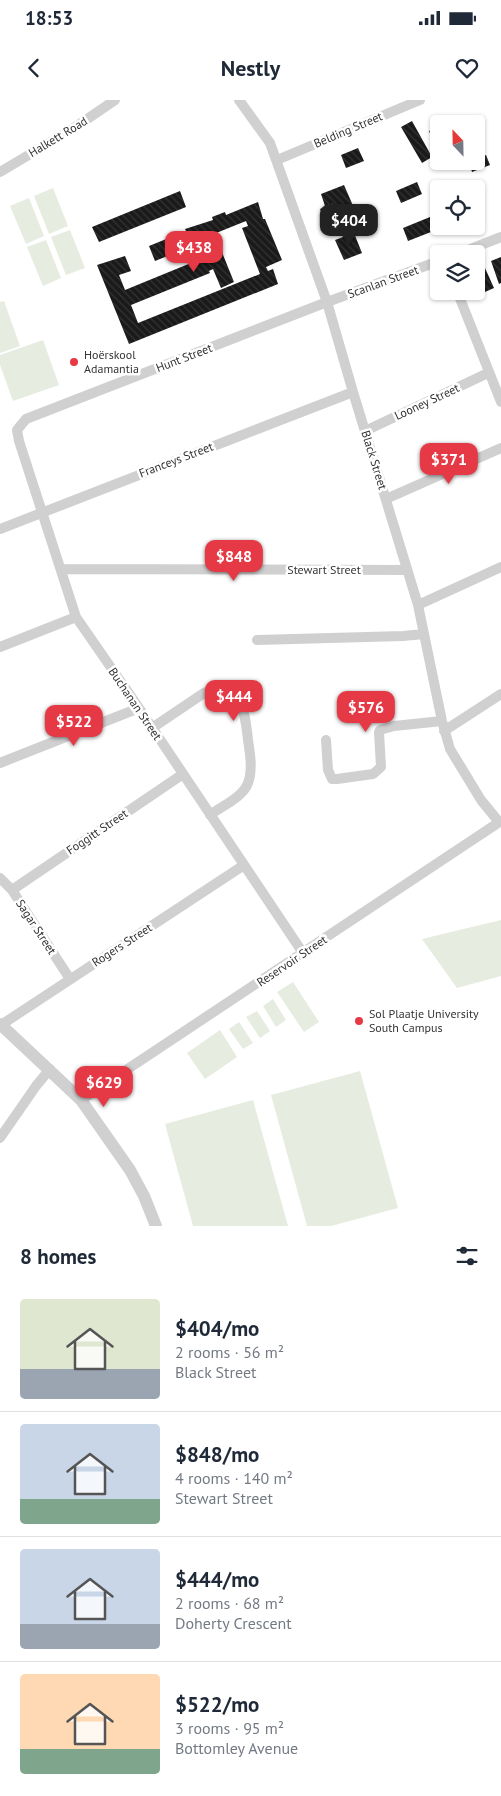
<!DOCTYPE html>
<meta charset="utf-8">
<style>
body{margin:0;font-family:"PT Sans",sans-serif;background:#f2f2f3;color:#1f2937;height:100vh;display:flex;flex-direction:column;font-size:19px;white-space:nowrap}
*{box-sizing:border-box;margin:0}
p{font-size:16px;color:#747a83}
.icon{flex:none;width:28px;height:28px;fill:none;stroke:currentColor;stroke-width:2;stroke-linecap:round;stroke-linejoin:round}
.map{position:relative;height:1126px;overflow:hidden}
.sheet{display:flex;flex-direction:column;background:#fff;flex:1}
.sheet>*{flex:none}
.needle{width:32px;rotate:338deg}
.fabs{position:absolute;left:430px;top:15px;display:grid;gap:10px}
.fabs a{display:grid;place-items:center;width:55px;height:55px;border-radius:5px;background:#fff;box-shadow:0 1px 4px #0004;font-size:25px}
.price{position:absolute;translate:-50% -42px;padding:0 11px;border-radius:10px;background:#e63946;color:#fff;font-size:16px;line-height:32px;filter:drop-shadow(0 1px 2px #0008)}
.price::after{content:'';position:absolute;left:50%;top:30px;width:15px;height:11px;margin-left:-8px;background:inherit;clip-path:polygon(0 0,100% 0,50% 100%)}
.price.on{background:#222;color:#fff}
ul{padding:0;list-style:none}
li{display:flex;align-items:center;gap:15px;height:125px;padding:0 20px}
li+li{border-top:1px solid #e0e1e3}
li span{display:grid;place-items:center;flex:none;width:140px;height:100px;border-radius:5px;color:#555}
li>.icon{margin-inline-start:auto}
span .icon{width:60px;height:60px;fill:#fffc;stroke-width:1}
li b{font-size:21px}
h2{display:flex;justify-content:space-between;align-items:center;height:60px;padding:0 20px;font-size:21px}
.status{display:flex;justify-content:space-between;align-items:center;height:35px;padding:0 25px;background:#fff;direction:ltr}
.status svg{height:14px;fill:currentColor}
header{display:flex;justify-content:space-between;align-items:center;height:65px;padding:0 20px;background:#fff;font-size:22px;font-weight:700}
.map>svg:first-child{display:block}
.green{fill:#e6ecdf}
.building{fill:url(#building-back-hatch)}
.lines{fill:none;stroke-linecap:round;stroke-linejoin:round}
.minor{stroke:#d0d0d0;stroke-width:10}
.tertiary{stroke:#d0d0d0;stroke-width:12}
.poi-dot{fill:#e63946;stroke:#fff;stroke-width:2}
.labels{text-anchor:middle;stroke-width:5;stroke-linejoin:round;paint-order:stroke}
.street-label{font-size:12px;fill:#333;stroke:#fff}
.poi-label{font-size:12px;fill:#333;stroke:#fff;text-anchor:start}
</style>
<div class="status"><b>18:53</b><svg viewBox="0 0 49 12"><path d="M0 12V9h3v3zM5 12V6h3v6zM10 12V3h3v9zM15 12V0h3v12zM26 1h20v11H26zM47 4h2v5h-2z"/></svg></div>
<header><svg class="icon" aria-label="back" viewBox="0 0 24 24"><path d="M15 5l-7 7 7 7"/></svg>Nestly<svg class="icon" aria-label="heart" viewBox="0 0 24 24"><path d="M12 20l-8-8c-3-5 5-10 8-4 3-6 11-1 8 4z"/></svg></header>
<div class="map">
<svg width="501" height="1126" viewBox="0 0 501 1126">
<defs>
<pattern id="building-back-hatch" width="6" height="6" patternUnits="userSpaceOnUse" patternTransform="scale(1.25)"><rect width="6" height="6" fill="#1a1a1a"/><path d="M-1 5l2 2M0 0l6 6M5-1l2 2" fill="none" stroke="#333"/></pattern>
</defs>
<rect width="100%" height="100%" fill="#fff"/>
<path class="green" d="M 53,88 L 68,126 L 49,134 L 34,96 Z
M 29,98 L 44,136 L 26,144 L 10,106 Z
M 70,130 L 85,168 L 66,175 L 51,137 Z
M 46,140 L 61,178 L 43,186 L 27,147 Z
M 4,201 L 20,246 L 0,253 L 0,202 Z
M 43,240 L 59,285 L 13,301 L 0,265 L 0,255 Z
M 501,820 L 501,876 L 457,888 L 422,839 Z
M 293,882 L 319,922 L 304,932 L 277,892 Z
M 273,899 L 286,920 L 276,927 L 263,906 Z
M 257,911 L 270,931 L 260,938 L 246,917 Z
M 239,922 L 253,943 L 243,949 L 229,929 Z
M 220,930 L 237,957 L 205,979 L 187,953 Z
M 360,971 L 398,1108 L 331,1126 L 307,1126 L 271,995 Z
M 253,1000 L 288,1126 L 193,1126 L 165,1024 Z"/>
<path class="building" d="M 412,21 L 432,57 L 422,63 L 401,27 Z
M 439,27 L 439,55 L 429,31 Z
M 358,48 L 364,61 L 346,68 L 341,55 Z
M 486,55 L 490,65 L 472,72 L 469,62 L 476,61 L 476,59 Z
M 417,82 L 422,94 L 401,103 L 396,91 Z
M 344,85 L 354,108 L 325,120 L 320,109 L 334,103 L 325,106 L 321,94 Z
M 180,91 L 186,107 L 99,142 L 92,127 Z
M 258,102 L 263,119 L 265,119 L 282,160 L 266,167 L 268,171 L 273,169 L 278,184 L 129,244 L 97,165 L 125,156 L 131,171 L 119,175 L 125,190 L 208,156 L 202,141 L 215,135 L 234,182 L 221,188 L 213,169 L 209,171 L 210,173 L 131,205 L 138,223 L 260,174 L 242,128 L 248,126 L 246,121 L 184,146 L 185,149 L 155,161 L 149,146 L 186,131 L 185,129 L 213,120 L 212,117 L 225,112 L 226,115 Z
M 430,117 L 436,130 L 408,141 L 403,128 Z
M 354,133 L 362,153 L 344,160 L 335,140 Z
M 501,157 L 501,183 L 499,184 L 491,161 Z
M 485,168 L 494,188 L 478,195 L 476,192 L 476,172 Z"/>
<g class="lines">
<path class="minor" d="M 239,0 L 270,43 L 327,202 L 353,292 L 418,505 L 442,621 L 450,649 L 481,700 L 499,722
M 277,60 L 420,0
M 0,72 L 74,28 L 115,0
M 458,154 L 501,137
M 457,191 L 501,302
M 365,331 L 488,273
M 386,399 L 501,348
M 0,429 L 353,292
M 61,469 L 407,470
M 418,505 L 501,467
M 257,540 L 403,536 L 424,534
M 0,547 L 76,517
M 152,628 L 204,593 C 242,578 245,613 248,640 C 250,653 253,670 248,683 C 243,697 222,706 210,715
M 444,631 L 501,594
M 326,640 L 328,670 L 332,679 L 337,679 L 373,674 L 381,667 L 379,632 L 380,630 L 394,626 L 442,621
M 0,663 L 139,608
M 0,778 L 12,790 L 70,879
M 12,790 L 183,674
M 303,853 L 139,608 L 76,517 L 19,341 L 17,330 L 26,319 L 327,202 L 439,161
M 1,925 L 244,765
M 81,1000 L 501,721
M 0,1038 L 36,986 L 50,969"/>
<path class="tertiary" d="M 0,924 L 81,1000 L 130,1070 L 144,1096 L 156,1126"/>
</g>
<g class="poi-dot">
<circle cx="74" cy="262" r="5"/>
<circle cx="359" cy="921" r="5"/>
</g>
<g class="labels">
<g class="street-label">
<text transform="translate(348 30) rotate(-23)" y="4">Belding Street</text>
<text transform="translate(58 37) rotate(-31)" y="4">Halkett Road</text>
<text transform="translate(383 182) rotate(-20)" y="4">Scanlan Street</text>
<text transform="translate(184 258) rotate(-21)" y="4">Hunt Street</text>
<text transform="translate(427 302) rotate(-25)" y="4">Looney Street</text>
<text transform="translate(176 360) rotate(-21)" y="4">Franceys Street</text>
<text transform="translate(374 360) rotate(73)" y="4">Black Street</text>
<text x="324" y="474">Stewart Street</text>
<text transform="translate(135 604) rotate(56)" y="4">Buchanan Street</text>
<text transform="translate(97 732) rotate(-34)" y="4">Foggitt Street</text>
<text transform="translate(36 827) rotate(57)" y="4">Sagar Street</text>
<text transform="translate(122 845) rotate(-33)" y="4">Rogers Street</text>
<text transform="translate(292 861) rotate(-34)" y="4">Reservoir Street</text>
</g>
<g class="poi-label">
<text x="84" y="259">Hoërskool<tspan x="84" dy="14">Adamantia</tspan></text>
<text x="369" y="918">Sol Plaatje University<tspan x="369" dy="14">South Campus</tspan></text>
</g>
</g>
</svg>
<div class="fabs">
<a><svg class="needle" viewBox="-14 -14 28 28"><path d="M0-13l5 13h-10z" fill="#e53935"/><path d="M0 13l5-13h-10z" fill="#747a83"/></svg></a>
<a><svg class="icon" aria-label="locate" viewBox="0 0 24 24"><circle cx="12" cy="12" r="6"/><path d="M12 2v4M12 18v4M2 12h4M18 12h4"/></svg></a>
<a><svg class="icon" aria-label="layers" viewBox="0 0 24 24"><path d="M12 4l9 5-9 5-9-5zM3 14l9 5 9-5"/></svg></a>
</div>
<b class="price on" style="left:349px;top:146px">$404</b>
<b class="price" style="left:194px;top:173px">$438</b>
<b class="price" style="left:449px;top:385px">$371</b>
<b class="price" style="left:234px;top:482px">$848</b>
<b class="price" style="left:234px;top:622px">$444</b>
<b class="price" style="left:366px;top:633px">$576</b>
<b class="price" style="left:74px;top:647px">$522</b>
<b class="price" style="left:104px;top:1008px">$629</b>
</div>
<section class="sheet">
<h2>8 homes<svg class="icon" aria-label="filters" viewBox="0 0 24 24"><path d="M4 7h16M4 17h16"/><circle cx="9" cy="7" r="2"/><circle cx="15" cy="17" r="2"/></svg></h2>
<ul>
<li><span style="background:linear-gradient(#dfe7d0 70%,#9aa5b1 0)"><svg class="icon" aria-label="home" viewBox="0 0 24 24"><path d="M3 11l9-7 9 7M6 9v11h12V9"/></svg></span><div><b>$404/mo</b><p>2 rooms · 56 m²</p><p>Black Street</p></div></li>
<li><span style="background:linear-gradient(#c9d6e8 75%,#7fa58c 0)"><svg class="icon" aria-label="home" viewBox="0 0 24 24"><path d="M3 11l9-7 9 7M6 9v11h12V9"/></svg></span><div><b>$848/mo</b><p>4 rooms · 140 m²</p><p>Stewart Street</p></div></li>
<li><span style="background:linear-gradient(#c9d6e8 75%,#9aa5b1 0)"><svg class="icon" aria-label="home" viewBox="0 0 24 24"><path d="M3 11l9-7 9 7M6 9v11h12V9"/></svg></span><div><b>$444/mo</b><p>2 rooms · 68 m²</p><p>Doherty Crescent</p></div></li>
<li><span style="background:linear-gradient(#ffd9b3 75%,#7fa58c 0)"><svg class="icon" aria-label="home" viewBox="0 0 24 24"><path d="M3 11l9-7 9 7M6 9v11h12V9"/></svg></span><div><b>$522/mo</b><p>3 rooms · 95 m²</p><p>Bottomley Avenue</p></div></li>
</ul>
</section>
